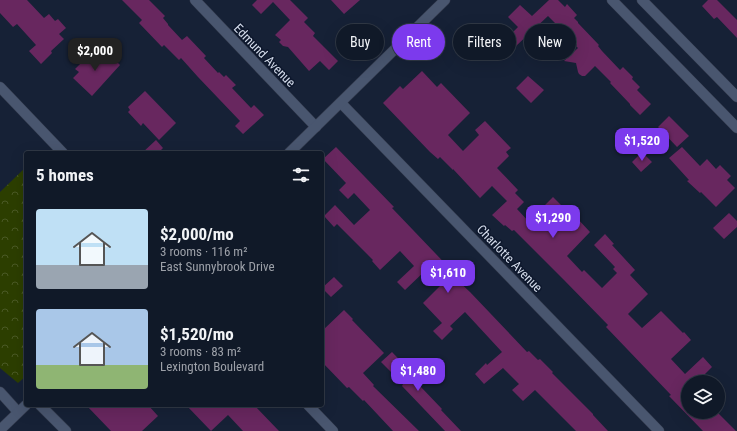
<!DOCTYPE html>
<meta charset="utf-8">
<style>
body{margin:0;font-family:"Roboto Condensed",sans-serif;background:#192230;color:#f1f3f6;height:100vh;display:flex;flex-direction:column;font-size:15px;white-space:nowrap}
*{box-sizing:border-box;margin:0}
p{font-size:13px;color:#9ca0a8}
.icon{flex:none;width:22px;height:22px;fill:none;stroke:currentColor;stroke-width:2;stroke-linecap:round;stroke-linejoin:round}
.map{position:relative;flex:1;overflow:hidden}
.details{position:absolute;left:24px;top:151px;width:300px;height:256px;display:flex;flex-direction:column;background:#101928;border-radius:4px;box-shadow:0 4px 16px #0002,0 0 0 1px #303845}
.details>*{flex:none}
.guide{position:absolute;left:336px;top:24px;width:341px;height:36px;display:flex;gap:8px}
.buttons{position:absolute;left:681px;top:375px;display:grid;gap:8px}
.buttons a{display:grid;place-items:center;width:44px;height:44px;border-radius:50%;background:#101928;box-shadow:0 4px 16px #0002,0 0 0 1px #303845;font-size:20px}
.price{position:absolute;translate:-50% -34px;padding:0 9px;border-radius:8px;background:#7c3aed;color:#fff;font-size:13px;line-height:26px;filter:drop-shadow(0 1px 2px #0008)}
.price::after{content:'';position:absolute;left:50%;top:24px;width:12px;height:9px;margin-left:-6px;background:inherit;clip-path:polygon(0 0,100% 0,50% 100%)}
.price.current{background:#222;color:#fff}
ul{padding:0;list-style:none}
li{display:flex;align-items:center;gap:12px;height:100px;padding:0 12px}
li span{display:grid;place-items:center;flex:none;width:112px;height:80px;border-radius:4px;color:#555}
li>.icon{margin-inline-start:auto}
span .icon{width:48px;height:48px;fill:#fffc;stroke-width:1}
li b{font-size:17px}
h2{display:flex;justify-content:space-between;align-items:center;height:48px;padding:0 12px;font-size:17px}
.pill{padding:0 14px;border-radius:18px;background:#101928;box-shadow:0 4px 16px #0002,0 0 0 1px #303845;font-size:14px;line-height:36px}
.pill.current{background:#7c3aed;color:#fff}
.map>svg:first-child{display:block}
.park{fill:url(#park-crowns)}
.building{fill:#68275f}
.lines{fill:none;stroke-linecap:round;stroke-linejoin:round}
.street-casing{stroke:#353c4e;stroke-width:11}
.secondary-casing{stroke:#353c4e;stroke-width:11}
.street{stroke:#49566f;stroke-width:10}
.secondary{stroke:#49566f;stroke-width:10}
.labels{text-anchor:middle;stroke-width:3;stroke-linejoin:round;paint-order:stroke}
.street-label{font-size:13px;fill:#d3dbea;stroke:#0d172c}
</style>
<div class="map">
<svg width="737" height="431" viewBox="0 0 737 431">
<defs>
<pattern id="park-crowns" width="20" height="18" patternUnits="userSpaceOnUse"><rect width="20" height="18" fill="#2c3e00"/><path d="M2 6a3 3 0 1 1 6 0M12 15a3 3 0 1 1 6 0" fill="none" stroke="#4a5925"/></pattern>
</defs>
<rect width="100%" height="100%" fill="#162136"/>
<path class="park" d="M 26,167 L 26,376 L 18,383 L 0,368 L 0,192 Z"/>
<path class="building" d="M 0,0 L 27,0 L 44,18 L 49,14 L 55,21 L 58,19 L 66,28 L 59,34 L 64,39 L 51,51 L 52,53 L 41,64 L 29,51 L 36,45 L 17,24 L 13,27 L 0,13 Z
M 122,0 L 149,0 L 165,16 L 163,18 L 168,24 L 168,25 L 182,40 L 187,36 L 206,56 L 204,58 L 218,73 L 219,72 L 224,77 L 226,75 L 236,85 L 232,88 L 251,108 L 254,105 L 264,115 L 243,134 L 235,126 L 240,121 L 198,77 L 181,58 L 179,60 L 164,45 L 162,47 L 139,23 L 142,20 Z
M 257,0 L 290,0 L 308,18 L 304,22 L 315,33 L 313,36 L 338,61 L 329,70 L 320,61 L 309,71 L 288,47 L 283,46 L 279,42 L 281,40 L 275,35 L 290,20 L 273,2 L 261,14 L 252,5 Z
M 331,0 L 360,0 L 344,14 Z
M 549,0 L 558,0 L 565,7 L 567,4 L 577,15 L 574,18 L 578,22 L 578,23 L 599,45 L 598,46 L 602,51 L 620,70 L 623,67 L 633,77 L 632,79 L 640,87 L 637,90 L 651,104 L 640,115 L 630,105 L 630,104 L 610,83 L 611,82 L 595,66 L 585,76 L 582,76 L 579,74 L 578,72 L 576,63 L 564,61 L 578,48 L 576,46 L 577,45 L 548,16 L 516,46 L 507,38 L 518,27 L 508,17 L 520,5 L 532,16 Z
M 708,0 L 717,0 L 737,20 L 737,38 L 717,17 L 714,19 L 702,6 Z
M 98,53 L 107,62 L 112,57 L 120,65 L 92,96 L 73,78 L 79,72 L 75,69 L 90,54 L 93,57 Z
M 422,71 L 437,87 L 441,83 L 470,113 L 448,135 L 463,151 L 479,135 L 475,130 L 485,121 L 511,148 L 506,152 L 509,156 L 497,168 L 518,190 L 515,193 L 524,202 L 517,209 L 531,224 L 546,210 L 543,207 L 553,197 L 575,219 L 576,217 L 590,232 L 567,256 L 582,272 L 584,270 L 602,288 L 617,273 L 613,269 L 615,267 L 594,245 L 605,234 L 614,244 L 612,245 L 635,270 L 630,275 L 648,294 L 628,314 L 642,328 L 661,311 L 683,333 L 684,332 L 691,340 L 671,359 L 685,374 L 703,357 L 712,367 L 704,375 L 710,382 L 688,382 L 688,412 L 717,412 L 736,431 L 703,431 L 669,396 L 671,395 L 606,327 L 608,325 L 564,280 L 514,230 L 512,231 L 505,225 L 504,226 L 492,215 L 507,201 L 492,186 L 480,198 L 453,169 L 453,170 L 440,157 L 438,159 L 430,152 L 383,103 L 400,86 L 403,89 Z
M 528,76 L 544,90 L 531,103 L 516,88 Z
M 145,91 L 176,123 L 159,140 L 143,123 L 141,126 L 128,112 L 130,110 L 128,107 Z
M 669,116 L 689,136 L 677,147 L 658,127 Z
M 156,140 L 163,148 L 158,153 L 142,153 Z
M 336,147 L 394,207 L 392,208 L 457,276 L 455,278 L 470,292 L 527,352 L 529,351 L 538,360 L 540,359 L 553,372 L 552,373 L 593,414 L 593,415 L 608,431 L 576,431 L 535,390 L 523,401 L 512,390 L 519,384 L 503,368 L 484,384 L 475,374 L 486,363 L 487,365 L 502,352 L 465,312 L 450,326 L 453,329 L 442,340 L 433,331 L 442,323 L 423,303 L 441,285 L 439,284 L 440,283 L 427,269 L 405,290 L 397,282 L 414,266 L 400,251 L 380,270 L 372,261 L 373,260 L 337,224 L 334,227 L 324,216 L 335,205 L 354,225 L 370,210 L 354,193 L 348,199 L 339,190 L 346,183 L 323,159 Z
M 682,147 L 700,166 L 707,159 L 716,169 L 720,165 L 731,176 L 727,180 L 735,188 L 716,207 L 701,192 L 700,193 L 687,181 L 689,180 L 669,158 Z
M 642,152 L 652,162 L 641,172 L 632,162 Z
M 729,213 L 737,221 L 737,227 L 724,239 L 713,228 Z
M 334,277 L 343,286 L 331,297 L 322,288 Z
M 344,310 L 353,319 L 352,320 L 384,353 L 363,373 L 374,385 L 373,386 L 419,431 L 393,431 L 364,400 L 363,401 L 349,387 L 347,388 L 322,362 L 322,331 Z
M 392,352 L 422,383 L 420,386 L 442,409 L 441,410 L 461,431 L 445,431 L 402,386 L 403,384 L 381,362 Z
M 86,405 L 148,405 L 158,416 L 142,431 L 111,431 Z
M 186,405 L 254,405 L 279,431 L 243,431 L 228,415 L 211,431 Z"/>
<g class="lines">
<g class="street-casing">
<path id="street" d="M 195,0 L 316,127
M 612,0 L 737,128
M 642,0 L 737,97
M 0,87 L 63,153
M 341,103 L 659,431
M 0,392 L 18,412
M 40,405 L 66,431
M 308,405 L 333,431"/>
</g>
<g class="secondary-casing">
<path id="secondary" d="M 289,153 L 445,0
M 0,430 L 26,405"/>
</g>
<use href="#street" class="street"/>
<use href="#secondary" class="secondary"/>
</g>
<g class="labels">
<g class="street-label">
<text transform="translate(265 55) rotate(46)" y="5">Edmund Avenue</text>
<text transform="translate(510 258) rotate(46)" y="5">Charlotte Avenue</text>
</g>
</g>
</svg>
<div class="buttons">
<a><svg class="icon" aria-label="layers" viewBox="0 0 24 24"><path d="M12 4l9 5-9 5-9-5zM3 14l9 5 9-5"/></svg></a>
</div>
<b class="price current" style="left:95px;top:72px">$2,000</b>
<b class="price" style="left:642px;top:162px">$1,520</b>
<b class="price" style="left:553px;top:239px">$1,290</b>
<b class="price" style="left:448px;top:294px">$1,610</b>
<b class="price" style="left:418px;top:392px">$1,480</b>
<div class="guide">
<a class="pill">Buy</a>
<a class="pill current">Rent</a>
<a class="pill">Filters</a>
<a class="pill">New</a>
</div>
<section class="details">
<h2>5 homes<svg class="icon" aria-label="filters" viewBox="0 0 24 24"><path d="M4 7h16M4 17h16"/><circle cx="9" cy="7" r="2"/><circle cx="15" cy="17" r="2"/></svg></h2>
<ul>
<li><span style="background:linear-gradient(#bfe0f5 70%,#9aa5b1 0)"><svg class="icon" aria-label="home" viewBox="0 0 24 24"><path d="M3 11l9-7 9 7M6 9v11h12V9"/></svg></span><div><b>$2,000/mo</b><p>3 rooms · 116 m²</p><p>East Sunnybrook Drive</p></div></li>
<li><span style="background:linear-gradient(#a9c7e8 70%,#8fb573 0)"><svg class="icon" aria-label="home" viewBox="0 0 24 24"><path d="M3 11l9-7 9 7M6 9v11h12V9"/></svg></span><div><b>$1,520/mo</b><p>3 rooms · 83 m²</p><p>Lexington Boulevard</p></div></li>
</ul>
</section>
</div>
